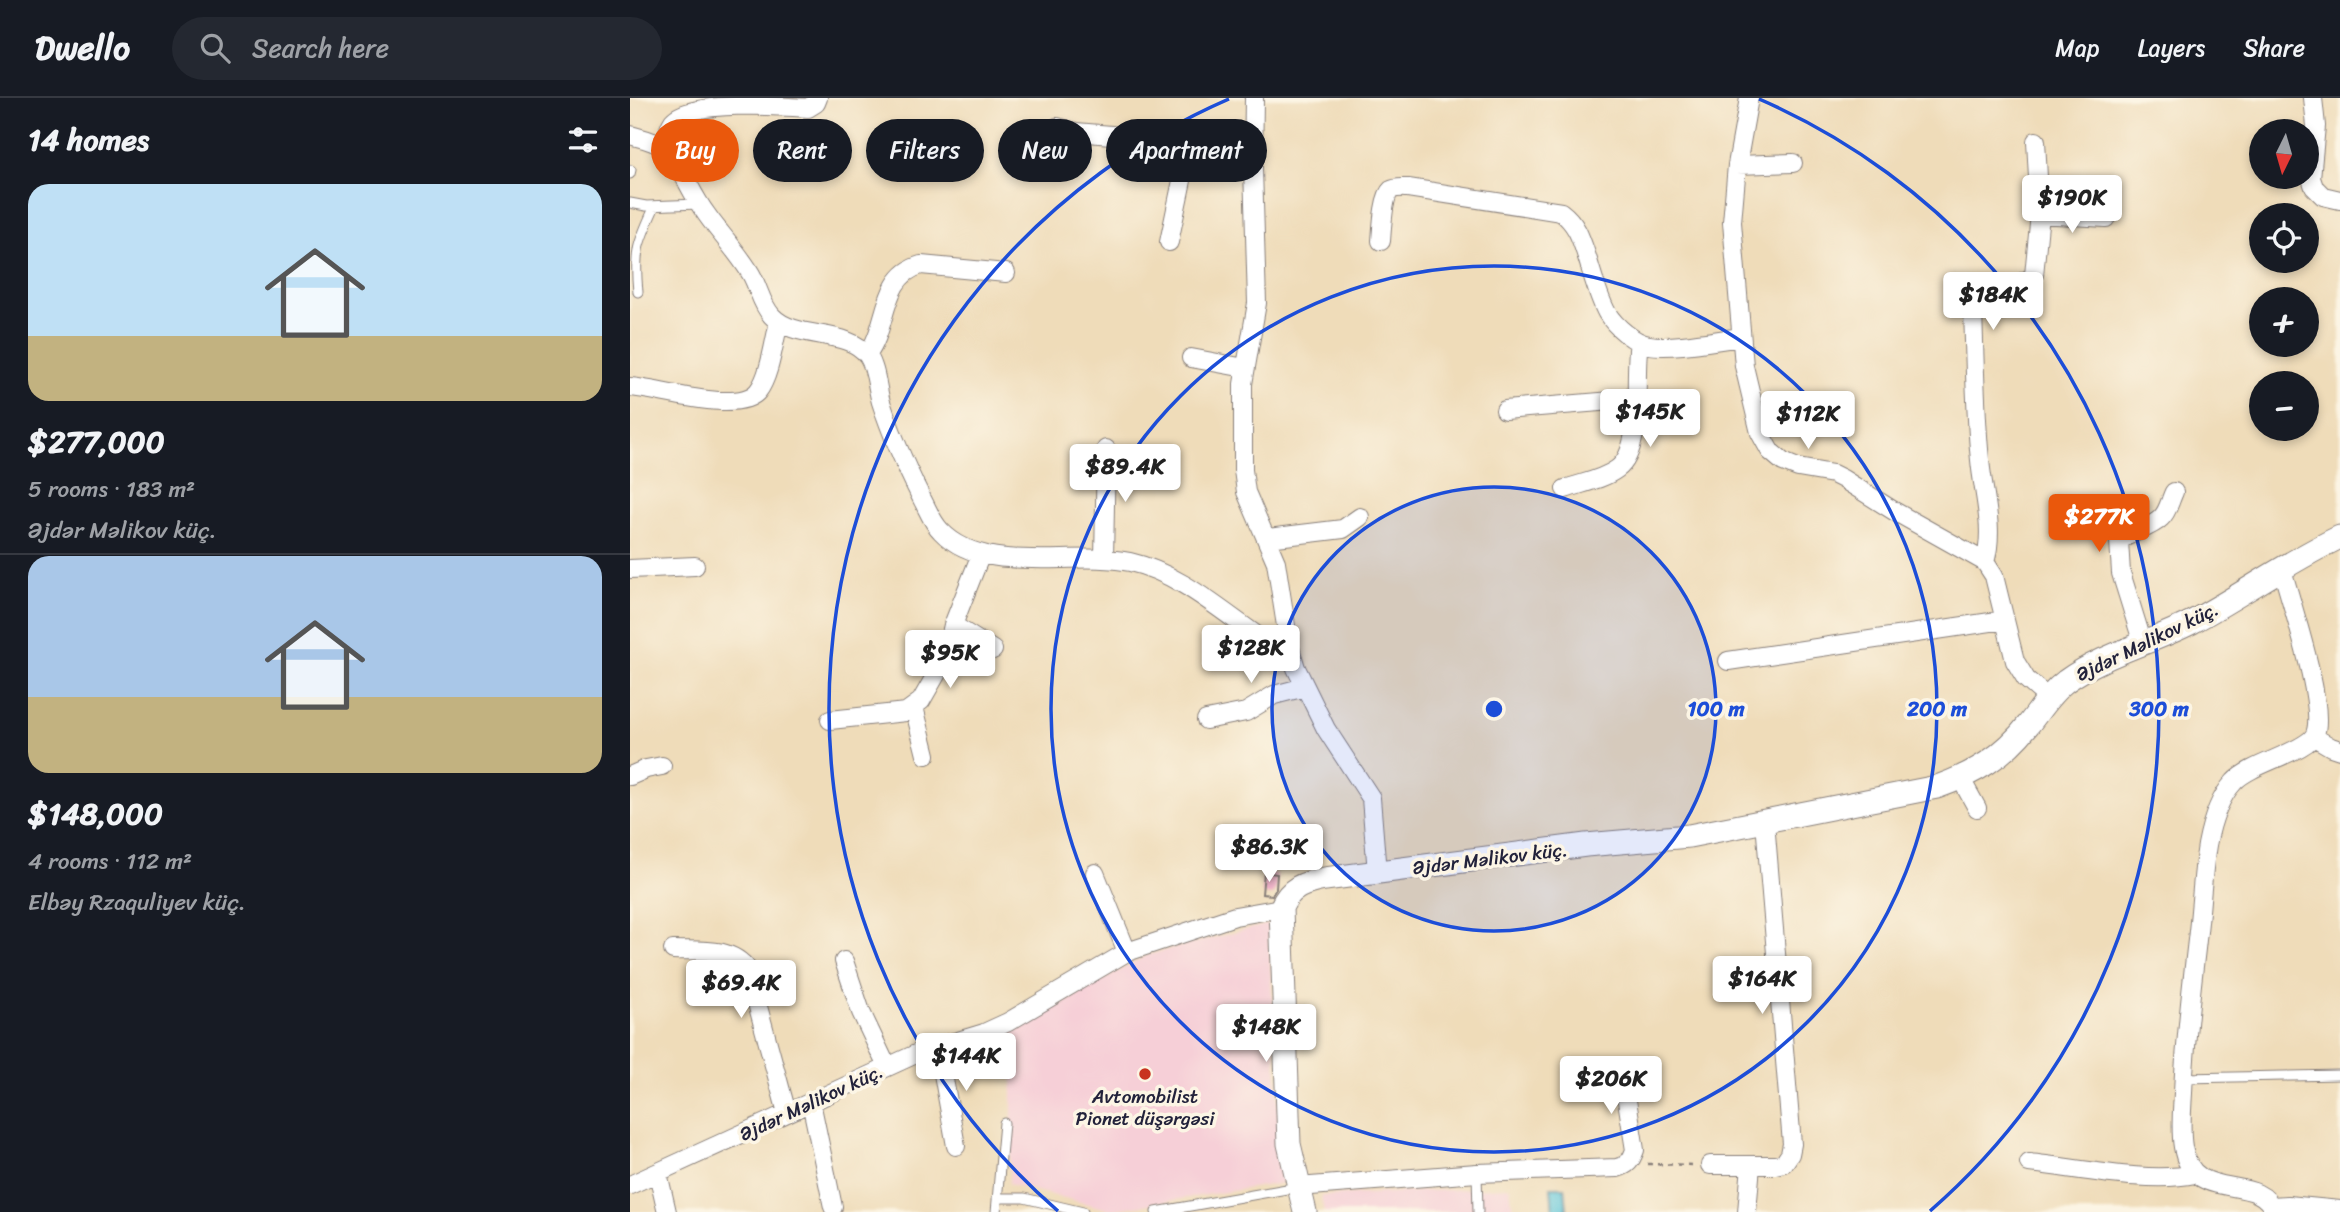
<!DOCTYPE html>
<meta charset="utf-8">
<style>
body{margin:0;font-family:Sriracha,sans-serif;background:#242831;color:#f1f3f6;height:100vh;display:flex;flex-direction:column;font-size:26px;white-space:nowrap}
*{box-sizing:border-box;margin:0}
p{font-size:23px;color:#9ea1a6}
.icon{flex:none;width:38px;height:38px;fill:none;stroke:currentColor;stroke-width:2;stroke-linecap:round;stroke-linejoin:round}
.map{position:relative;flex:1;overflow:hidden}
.drawer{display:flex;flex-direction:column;background:#171b24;width:630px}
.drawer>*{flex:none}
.guide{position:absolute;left:21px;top:21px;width:665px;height:63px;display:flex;gap:14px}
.needle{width:46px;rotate:185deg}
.tools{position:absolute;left:1619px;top:21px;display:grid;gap:14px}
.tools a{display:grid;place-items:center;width:70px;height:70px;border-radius:50%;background:#171b24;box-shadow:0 4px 10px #0003;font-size:35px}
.price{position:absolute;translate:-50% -60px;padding:0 16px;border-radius:7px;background:#fff;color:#222;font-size:23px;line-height:46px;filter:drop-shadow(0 2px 4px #0008)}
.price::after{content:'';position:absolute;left:50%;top:42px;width:21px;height:16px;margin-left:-10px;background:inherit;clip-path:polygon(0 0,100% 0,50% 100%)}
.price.active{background:#ea580c;color:#fff}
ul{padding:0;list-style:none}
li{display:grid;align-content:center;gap:14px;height:371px;padding:0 28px}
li+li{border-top:2px solid #363941}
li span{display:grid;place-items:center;height:217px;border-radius:21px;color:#555}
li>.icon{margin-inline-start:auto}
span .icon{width:126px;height:126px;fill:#fffc;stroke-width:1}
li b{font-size:30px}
h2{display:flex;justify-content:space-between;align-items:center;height:84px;padding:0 28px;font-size:30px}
.pill{padding:0 24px;border-radius:32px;background:#171b24;box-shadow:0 4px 10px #0003;font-size:24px;line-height:63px}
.pill.active{background:#ea580c;color:#fff}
header{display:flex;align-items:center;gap:42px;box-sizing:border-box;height:98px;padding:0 35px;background:#171b24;border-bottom:2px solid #363941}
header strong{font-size:33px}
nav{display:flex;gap:38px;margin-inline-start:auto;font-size:24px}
.search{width:490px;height:63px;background:#242831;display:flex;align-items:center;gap:18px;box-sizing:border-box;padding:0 24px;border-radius:38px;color:#9ea1a6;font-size:26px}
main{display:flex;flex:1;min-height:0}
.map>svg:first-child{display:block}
.built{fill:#f6cfd7}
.water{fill:#5fc7db;stroke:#40748b;stroke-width:2}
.building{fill:#f09dc3}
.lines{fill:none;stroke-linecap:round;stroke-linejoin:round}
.service-casing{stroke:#887f7a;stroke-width:11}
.minor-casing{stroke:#887f7a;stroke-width:20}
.tertiary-casing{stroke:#887f7a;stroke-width:25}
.path{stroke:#887f7a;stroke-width:2.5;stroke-dasharray:5 5;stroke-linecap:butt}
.service{stroke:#fff;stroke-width:9}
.minor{stroke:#fff;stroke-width:18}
.tertiary{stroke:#fff;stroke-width:23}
.ring{fill:none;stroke:#1d4ed8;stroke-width:3.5}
.poi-dot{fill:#c8321e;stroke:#fcf5e5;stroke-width:2.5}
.labels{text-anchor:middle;stroke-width:7;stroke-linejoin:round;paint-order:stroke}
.street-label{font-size:19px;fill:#22223b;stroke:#fcf5e5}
.poi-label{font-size:19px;fill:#22223b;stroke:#fcf5e5}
.centre{fill:#1d4ed8;stroke:#fcf5e5;stroke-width:3.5}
.ring-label{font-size:21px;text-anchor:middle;font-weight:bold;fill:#1d4ed8;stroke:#fcf5e5;stroke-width:7;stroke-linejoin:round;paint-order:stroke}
</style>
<header>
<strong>Dwello</strong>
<div class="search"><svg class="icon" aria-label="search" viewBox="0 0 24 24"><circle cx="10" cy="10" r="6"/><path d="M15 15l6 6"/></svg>Search here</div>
<nav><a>Map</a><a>Layers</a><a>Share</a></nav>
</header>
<main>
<section class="drawer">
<h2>14 homes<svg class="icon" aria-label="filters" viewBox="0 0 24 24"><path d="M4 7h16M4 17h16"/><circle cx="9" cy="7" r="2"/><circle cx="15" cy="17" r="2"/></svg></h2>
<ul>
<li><span style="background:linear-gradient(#bfe0f5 70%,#c2b280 0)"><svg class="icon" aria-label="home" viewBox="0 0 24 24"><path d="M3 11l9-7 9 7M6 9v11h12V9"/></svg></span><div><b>$277,000</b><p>5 rooms · 183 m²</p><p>Əjdər Məlikov küç.</p></div></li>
<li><span style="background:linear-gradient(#a9c7e8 65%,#c2b280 0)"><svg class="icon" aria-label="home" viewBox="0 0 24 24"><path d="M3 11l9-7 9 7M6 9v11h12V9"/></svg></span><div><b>$148,000</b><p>4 rooms · 112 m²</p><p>Elbəy Rzaquliyev küç.</p></div></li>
</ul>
</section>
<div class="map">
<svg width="1710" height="1114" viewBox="0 0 1710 1114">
<rect width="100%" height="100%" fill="#fcf5e5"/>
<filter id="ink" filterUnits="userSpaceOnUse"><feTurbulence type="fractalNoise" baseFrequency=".0143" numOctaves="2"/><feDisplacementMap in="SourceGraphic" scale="14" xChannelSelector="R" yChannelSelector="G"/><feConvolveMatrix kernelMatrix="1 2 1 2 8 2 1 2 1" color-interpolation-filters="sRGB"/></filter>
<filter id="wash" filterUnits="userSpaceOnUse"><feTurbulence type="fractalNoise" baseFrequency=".00686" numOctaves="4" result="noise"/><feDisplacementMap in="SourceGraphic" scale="28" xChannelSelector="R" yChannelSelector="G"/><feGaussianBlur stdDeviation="1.57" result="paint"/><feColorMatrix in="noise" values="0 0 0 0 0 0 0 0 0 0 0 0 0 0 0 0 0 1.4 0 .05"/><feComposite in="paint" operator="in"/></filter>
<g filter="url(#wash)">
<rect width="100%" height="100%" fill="#efdcb9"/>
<path class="built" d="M 638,826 L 653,1085 L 481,1112 L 379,1086 L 382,1018 L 382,934 L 517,857 Z
M 880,1089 L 883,1114 L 694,1114 L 691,1098 Z"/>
<path class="water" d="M 921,1089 L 935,1089 L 937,1114 L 923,1114 Z"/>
<g id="blocks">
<path class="building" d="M 634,774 L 647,776 L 646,791 L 642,797 L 632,796 Z"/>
</g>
</g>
<g filter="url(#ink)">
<use href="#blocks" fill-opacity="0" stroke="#887f7a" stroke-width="2"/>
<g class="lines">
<g class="service-casing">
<path id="service" d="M 0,76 L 1,72
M 0,105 L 16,108 L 69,106
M 8,194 C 4,152 8,145 25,108
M 1554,980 L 1710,977
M 847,1075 L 848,1114
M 367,1100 L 394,1100 L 453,1114
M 366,1114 L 374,1025
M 526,1114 L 668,1089"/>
</g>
<g class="minor-casing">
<path id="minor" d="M 624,0 L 623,70 L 627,205 L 613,286 L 613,372 L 616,394 L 646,464 L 659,547 L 666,570 L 696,631 L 741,700 L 747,775
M 1119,0 L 1107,67 L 1102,124 L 1114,268 L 1130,335 L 1140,353 L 1153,364 L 1168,370 L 1203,376 L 1213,381 L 1264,413 L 1355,464 L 1364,478 L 1385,563 L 1396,581 L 1418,600
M 1683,0 L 1686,28 L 1681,80 L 1684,89 L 1693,98 L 1710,102
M 427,29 L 446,34 L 505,39 L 623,70
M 0,37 C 11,40 25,43 35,50 C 44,57 49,70 55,80 C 62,93 68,105 77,117 C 91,137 108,154 121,176 C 129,190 131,206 142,218 C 165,243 219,230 238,258 C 246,270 247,290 251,304 C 262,338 276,369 292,401 C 298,412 302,424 311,433 C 354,479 443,452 500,464 C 549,475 591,513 632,541 L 641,545 L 659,547
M 34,49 C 36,41 38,30 43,23 C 60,2 151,8 178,10 L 186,5 L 188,0
M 1107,67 L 1163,65
M 1410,116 L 1476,120
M 751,143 C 752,132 753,99 761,92 C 766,89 773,90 778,90 L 931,114 C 947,126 951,141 957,159 C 963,178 968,198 977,215 C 985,228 1004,245 1019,247 C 1043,251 1086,242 1111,239
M 539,144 L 558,54
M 237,257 C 259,229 250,179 291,167 L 376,175
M 561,260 L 615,270
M 0,289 C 29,291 109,317 128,293 C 140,278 144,243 149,224
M 875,312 L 1006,301
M 935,391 C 952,385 972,382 987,371 C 1015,351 1003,276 1009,244
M 638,440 L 713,431 L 730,419
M 474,461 L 476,351
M 1355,464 C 1365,430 1353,396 1350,362 C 1345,313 1345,263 1343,214 L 1344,202 L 1353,190 C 1370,186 1390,190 1404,177 L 1410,116 L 1406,43
M 0,471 L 65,468
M 323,527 L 363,552
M 1513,546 L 1491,475 L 1489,443 C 1502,433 1520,431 1531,420 C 1538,414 1540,402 1544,394
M 1098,563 L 1374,522
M 284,609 L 296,657
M 200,622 L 276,614 L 291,603 L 315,561 L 323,527 L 351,456
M 576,622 L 616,614 L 644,597 L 675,589
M 1684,639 L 1701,649 L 1710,652
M 0,678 L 16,671 L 32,668
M 1331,681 L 1347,710
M 465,775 L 497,854
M 43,852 C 69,853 101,848 118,872 L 157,1015
M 214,863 L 231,914 L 257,969
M 308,948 L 326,1048
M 181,1004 L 203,1109
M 1399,1065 C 1448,1070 1518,1086 1565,1076
M 1080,1067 L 1145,1067 L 1154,1065 L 1160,1056 L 1162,1046 L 1135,724
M 28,1075 L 37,1114
M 0,1087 L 288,955 L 354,935 L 378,924 L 497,854 L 605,818 L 651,810
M 668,1089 L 847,1075 L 987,1070 C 998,1067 1001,1063 1005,1052 L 993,978
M 1641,1108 L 1658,1107 L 1710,1112
M 1117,1114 L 1121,1067
M 1644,1114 C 1630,1072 1562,1108 1553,1049 C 1550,1031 1552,1013 1553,995 C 1555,944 1561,893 1567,842 C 1571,811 1572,778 1577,747 C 1581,726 1589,700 1604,684 C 1621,665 1677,654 1685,636 C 1696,608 1661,505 1652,471"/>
</g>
<g class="tertiary-casing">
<path id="tertiary" d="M 675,1114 L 659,1046 L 651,810 C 660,789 674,785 695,781 L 956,747 L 1059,738 L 1307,689 C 1344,676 1374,658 1398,627 C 1410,612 1420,595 1436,583 C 1474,556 1521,545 1562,524 C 1612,497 1659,463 1710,439"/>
</g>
<path class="path" d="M 1017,1066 L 1066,1067"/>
<use href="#service" class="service"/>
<use href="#minor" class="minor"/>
<use href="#tertiary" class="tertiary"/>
</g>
</g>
<circle cx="864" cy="611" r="222" fill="#1d4ed8" fill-opacity=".12"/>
<g class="ring">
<circle cx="864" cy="611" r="222"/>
<circle cx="864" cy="611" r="443"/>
<path d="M428 1113A665 665 0 0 1 599 1M1129 1A665 665 0 0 1 1300 1113"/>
</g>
<circle class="poi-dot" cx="515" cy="976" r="7"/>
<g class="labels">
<g class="street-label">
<text transform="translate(1517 543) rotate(-26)" y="7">Əjdər Məlikov küç.</text>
<text transform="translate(860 760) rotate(-7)" y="7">Əjdər Məlikov küç.</text>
<text transform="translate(181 1004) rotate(-25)" y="7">Əjdər Məlikov küç.</text>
</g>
<g class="poi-label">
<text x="515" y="1005">Avtomobilist<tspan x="515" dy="22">Pionet düşərgəsi</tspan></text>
</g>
</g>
<circle cx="864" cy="611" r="10" class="centre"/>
<g class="ring-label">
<text x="1086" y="618">100 m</text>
<text x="1307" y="618">200 m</text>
<text x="1529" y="618">300 m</text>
</g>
</svg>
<div class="tools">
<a><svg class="needle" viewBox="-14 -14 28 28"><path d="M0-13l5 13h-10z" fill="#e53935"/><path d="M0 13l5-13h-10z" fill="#9ea1a6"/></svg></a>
<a><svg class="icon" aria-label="locate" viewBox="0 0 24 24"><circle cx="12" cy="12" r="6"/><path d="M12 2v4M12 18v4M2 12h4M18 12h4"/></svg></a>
<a>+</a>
<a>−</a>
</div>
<b class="price" style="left:1442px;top:137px">$190K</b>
<b class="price" style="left:1363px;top:234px">$184K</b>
<b class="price" style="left:1020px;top:351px">$145K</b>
<b class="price" style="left:1178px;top:353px">$112K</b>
<b class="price" style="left:495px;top:406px">$89.4K</b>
<b class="price active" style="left:1469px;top:456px">$277K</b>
<b class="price" style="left:621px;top:587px">$128K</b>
<b class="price" style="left:320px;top:592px">$95K</b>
<b class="price" style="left:639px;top:786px">$86.3K</b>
<b class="price" style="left:1132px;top:918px">$164K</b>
<b class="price" style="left:111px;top:922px">$69.4K</b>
<b class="price" style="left:636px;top:966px">$148K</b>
<b class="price" style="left:336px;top:995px">$144K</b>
<b class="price" style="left:981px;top:1018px">$206K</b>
<div class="guide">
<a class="pill active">Buy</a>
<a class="pill">Rent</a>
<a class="pill">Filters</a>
<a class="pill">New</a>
<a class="pill">Apartment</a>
</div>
</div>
</main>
